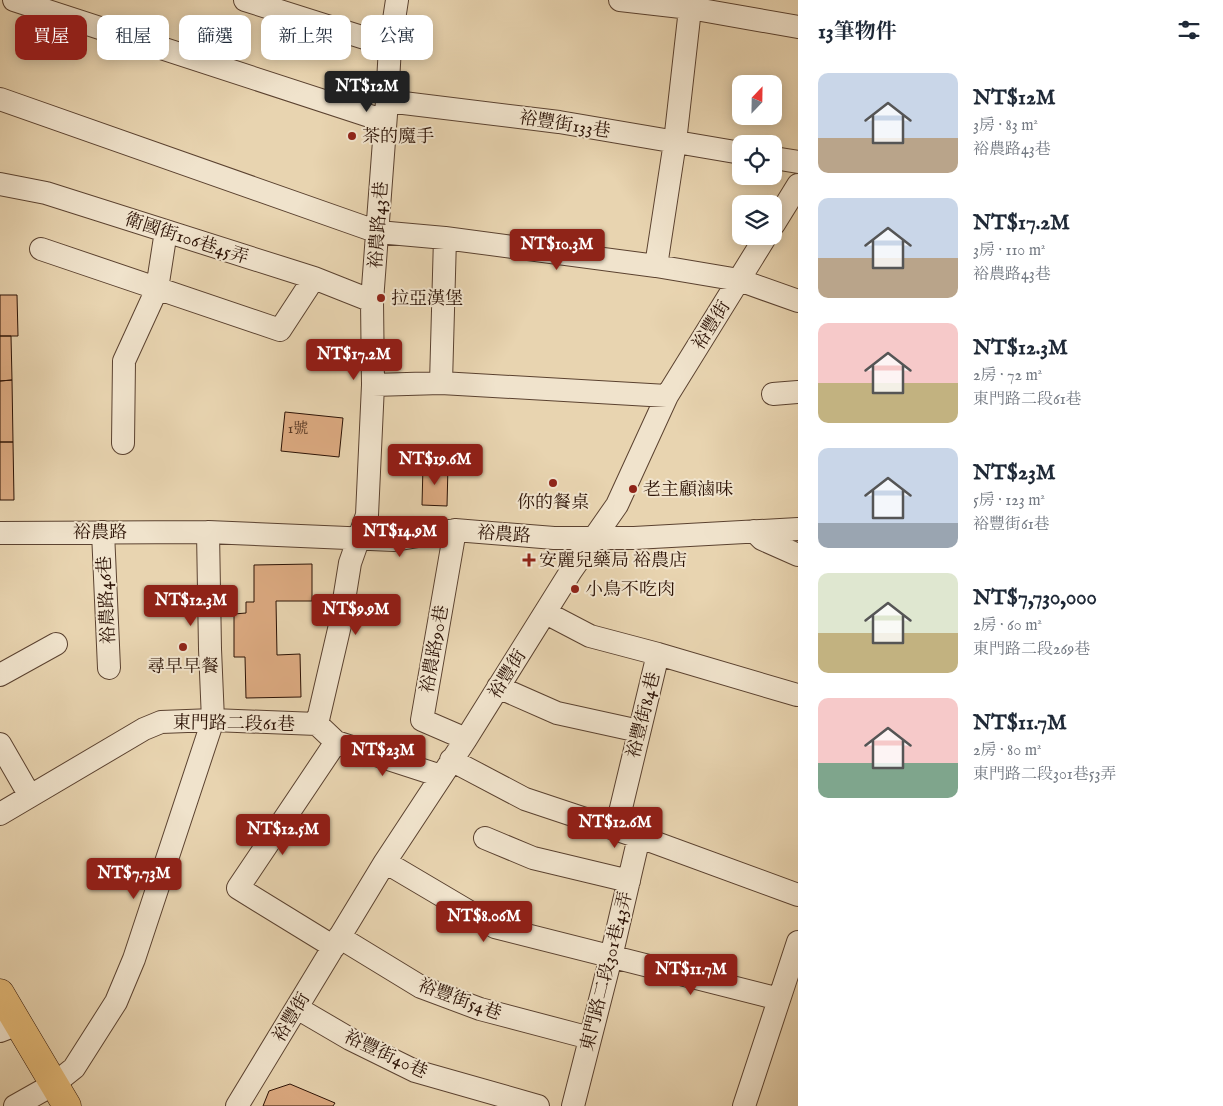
<!DOCTYPE html>
<html lang="zh-TW">
<meta charset="utf-8">
<style>
body{margin:0;font-family:"IM FELL English","Noto Serif TC",serif;background:#f6f6f7;color:#1f2937;height:100vh;display:flex;flex-direction:column;font-size:19px;white-space:nowrap}
*{box-sizing:border-box;margin:0}
p{font-size:16px;color:#747a83}
.icon{flex:none;width:28px;height:28px;fill:none;stroke:currentColor;stroke-width:2;stroke-linecap:round;stroke-linejoin:round}
.map{position:relative;flex:1;overflow:hidden}
.panel{display:flex;flex-direction:column;background:#fff;width:425px}
.panel>*{flex:none}
.banner{position:absolute;left:15px;top:15px;width:475px;height:45px;display:flex;gap:10px}
.needle{width:32px;rotate:22deg}
.buttons{position:absolute;left:732px;top:75px;display:grid;gap:10px}
.buttons a{display:grid;place-items:center;width:50px;height:50px;border-radius:10px;background:#fff;box-shadow:0 2px 12px #0003;font-size:25px}
.price{position:absolute;translate:-50% -42px;padding:0 11px;border-radius:5px;background:#8f2418;color:#fff;font-size:16px;line-height:32px;filter:drop-shadow(0 1px 2px #0008)}
.price::after{content:'';position:absolute;left:50%;top:30px;width:15px;height:11px;margin-left:-8px;background:inherit;clip-path:polygon(0 0,100% 0,50% 100%)}
.price.on{background:#222;color:#fff}
ul{padding:0;list-style:none}
li{display:flex;align-items:center;gap:15px;height:125px;padding:0 20px}
li span{display:grid;place-items:center;flex:none;width:140px;height:100px;border-radius:10px;color:#555}
li>.icon{margin-inline-start:auto}
span .icon{width:60px;height:60px;fill:#fffc;stroke-width:1}
li b{font-size:21px}
h2{display:flex;justify-content:space-between;align-items:center;height:60px;padding:0 20px;font-size:21px}
.chip{padding:0 18px;border-radius:10px;background:#fff;box-shadow:0 2px 12px #0003;font-size:18px;line-height:45px}
.chip.on{background:#8f2418;color:#fff}
main{display:flex;flex:1;min-height:0}
.map>svg:first-child{display:block}
.building{fill:#ddab82;stroke:#2c1205}
.lines{fill:none;stroke-linecap:round;stroke-linejoin:round}
.minor-casing{stroke:#5b4230;stroke-width:24}
.major-casing{stroke:#2c1205;stroke-width:29}
.minor{stroke:#f0e3cc;stroke-width:22}
.major{stroke:#e4ba78;stroke-width:28}
.poi-dot{fill:#8f2418;stroke:#f0e3cc;stroke-width:2}
.labels{text-anchor:middle;stroke-width:4;stroke-linejoin:round;paint-order:stroke}
.number-label{font-size:15px;fill:#583824}
.street-label{font-size:18px;fill:#2c1205;stroke:#f0e3cc}
.poi-label{font-size:18px;fill:#2c1205;stroke:#f0e3cc;text-anchor:start}
</style>
<main>
<div class="map">
<svg width="798" height="1106" viewBox="0 0 798 1106">
<rect width="100%" height="100%" fill="#e8d4b0"/>
<filter id="stains"><feTurbulence type="fractalNoise" baseFrequency=".004" numOctaves="4"/><feColorMatrix values="0 0 0 0 .2 0 0 0 0 .09 0 0 0 0 .02 0 0 0 .5 -.17"/></filter>
<radialGradient id="worn" r=".72"><stop offset=".6" stop-color="#630" stop-opacity="0"/><stop offset="1" stop-color="#630" stop-opacity=".3"/></radialGradient>
<path class="building" d="M 345,73 L 357,76 L 351,99 L 339,96 Z
M 0,295 L 17,295 L 18,336 L 0,336 Z
M 0,336 L 11,336 L 12,380 L 0,381 Z
M 12,380 L 13,442 L 0,442 L 0,381 Z
M 285,412 L 343,418 L 339,457 L 281,451 Z
M 0,442 L 13,442 L 14,500 L 0,500 Z
M 423,465 L 448,466 L 447,506 L 422,505 Z
M 312,564 L 312,601 L 276,601 L 277,655 L 300,654 L 301,697 L 246,698 L 245,657 L 234,657 L 234,614 L 246,613 L 246,602 L 254,602 L 254,565 Z
M 290,1084 L 335,1103 L 333,1106 L 263,1106 L 269,1091 Z"/>
<g class="lines">
<g class="minor-casing">
<path id="minor" d="M 14,0 L 385,121
M 245,0 L 390,46
M 620,0 L 690,8 L 798,27
M 0,99 L 378,232 L 445,238 L 656,266 L 739,280 L 798,301
M 387,101 L 559,122 L 741,153
M 774,158 L 798,162
M 0,184 L 46,193 L 314,278 L 372,301
M 774,224 L 798,185
M 445,238 L 441,383 L 667,396
M 41,249 L 280,330 L 314,278
M 656,266 L 675,142 L 691,0
M 373,385 L 441,383
M 773,394 L 798,392
M 123,443 L 124,361 L 157,289 L 166,231
M 455,530 L 422,720 L 466,739
M 754,531 L 762,539 L 798,555
M 103,532 L 109,668
M 0,533 L 208,532 L 394,540 L 455,530 L 554,538 L 634,538 L 798,529
M 546,613 L 590,636 L 658,654 L 797,695
M 0,675 L 56,644
M 498,687 L 557,713 L 639,731
M 317,724 L 340,625 L 350,563 L 367,515 L 373,385 L 372,301 L 387,101 L 390,46 L 397,0
M 0,744 L 30,796
M 451,760 L 525,799 L 648,840 L 798,895
M 0,814 L 144,729 L 161,722 L 213,720 L 317,724 L 336,742 L 441,776
M 616,829 L 658,654
M 485,838 L 533,858 L 629,881
M 385,862 L 495,927 L 779,999
M 339,937 L 421,987 L 480,1009 L 590,1038
M 334,947 L 238,888 L 336,742
M 297,1008 L 350,1039 L 415,1071 L 538,1106
M 0,1031 L 18,1024 L 5,1013
M 15,1106 L 54,1084 L 74,1068 L 116,1002 L 134,959 L 213,720 L 210,649 L 208,532
M 237,1106 L 385,862 L 466,739 L 571,571 L 617,505 L 667,396 L 766,236
M 573,1106 L 611,957 L 639,837
M 744,1106 L 798,942"/>
</g>
<g class="major-casing">
<path id="major" d="M 0,993 L 67,1106"/>
</g>
<use href="#minor" class="minor"/>
<use href="#major" class="major"/>
</g>
<g class="poi-dot">
<circle cx="352" cy="136" r="5"/>
<circle cx="381" cy="298" r="5"/>
<circle cx="553" cy="483" r="5"/>
<circle cx="633" cy="489" r="5"/>
<path d="M526.5 552.5h5v5h5v5h-5v5h-5v-5h-5v-5h5z"/>
<circle cx="575" cy="589" r="5"/>
<circle cx="183" cy="647" r="5"/>
</g>
<g class="labels">
<g class="number-label">
<text x="298" y="433">1號</text>
</g>
<g class="street-label">
<text transform="translate(565 124) rotate(9)" y="6">裕豐街133巷</text>
<text transform="translate(378 225) rotate(-86)" y="6">裕農路43巷</text>
<text transform="translate(187 238) rotate(18)" y="6">衛國街106巷45弄</text>
<text transform="translate(711 325) rotate(-58)" y="6">裕豐街</text>
<text x="100" y="538">裕農路</text>
<text transform="translate(504 534) rotate(4)" y="6">裕農路</text>
<text transform="translate(106 600) rotate(-93)" y="6">裕農路46巷</text>
<text transform="translate(434 649) rotate(-80)" y="6">裕農路90巷</text>
<text transform="translate(507 674) rotate(-58)" y="6">裕豐街</text>
<text transform="translate(643 715) rotate(-76)" y="6">裕豐街84巷</text>
<text transform="translate(234 723) rotate(1)" y="6">東門路二段61巷</text>
<text transform="translate(606 971) rotate(-76)" y="6">東門路二段301巷43弄</text>
<text transform="translate(460 999) rotate(20)" y="6">裕豐街54巷</text>
<text transform="translate(291 1017) rotate(-59)" y="6">裕豐街</text>
<text transform="translate(386 1054) rotate(25)" y="6">裕豐街40巷</text>
</g>
<g class="poi-label">
<text x="362" y="142">茶的魔手</text>
<text x="391" y="304">拉亞漢堡</text>
<text x="643" y="495">老主顧滷味</text>
<text x="553" y="508" text-anchor="middle">你的餐桌</text>
<text x="539" y="566">安麗兒藥局 裕農店</text>
<text x="585" y="595">小鳥不吃肉</text>
<text x="183" y="672" text-anchor="middle">尋早早餐</text>
</g>
</g>
<rect width="100%" height="100%" filter="url(#stains)"/>
<rect width="100%" height="100%" fill="url(#worn)"/>
</svg>
<div class="buttons">
<a><svg class="needle" viewBox="-14 -14 28 28"><path d="M0-13l5 13h-10z" fill="#e53935"/><path d="M0 13l5-13h-10z" fill="#747a83"/></svg></a>
<a><svg class="icon" aria-label="locate" viewBox="0 0 24 24"><circle cx="12" cy="12" r="6"/><path d="M12 2v4M12 18v4M2 12h4M18 12h4"/></svg></a>
<a><svg class="icon" aria-label="layers" viewBox="0 0 24 24"><path d="M12 4l9 5-9 5-9-5zM3 14l9 5 9-5"/></svg></a>
</div>
<b class="price on" style="left:367px;top:113px">NT$12M</b>
<b class="price" style="left:557px;top:271px">NT$10.3M</b>
<b class="price" style="left:354px;top:381px">NT$17.2M</b>
<b class="price" style="left:435px;top:486px">NT$19.6M</b>
<b class="price" style="left:400px;top:558px">NT$14.9M</b>
<b class="price" style="left:191px;top:627px">NT$12.3M</b>
<b class="price" style="left:356px;top:636px">NT$9.9M</b>
<b class="price" style="left:383px;top:777px">NT$23M</b>
<b class="price" style="left:615px;top:849px">NT$12.6M</b>
<b class="price" style="left:283px;top:856px">NT$12.5M</b>
<b class="price" style="left:134px;top:900px">NT$7.73M</b>
<b class="price" style="left:484px;top:943px">NT$8.06M</b>
<b class="price" style="left:691px;top:996px">NT$11.7M</b>
<div class="banner">
<a class="chip on">買屋</a>
<a class="chip">租屋</a>
<a class="chip">篩選</a>
<a class="chip">新上架</a>
<a class="chip">公寓</a>
</div>
</div>
<section class="panel">
<h2>13筆物件<svg class="icon" aria-label="filters" viewBox="0 0 24 24"><path d="M4 7h16M4 17h16"/><circle cx="9" cy="7" r="2"/><circle cx="15" cy="17" r="2"/></svg></h2>
<ul>
<li><span style="background:linear-gradient(#c9d6e8 65%,#b9a48a 0)"><svg class="icon" aria-label="home" viewBox="0 0 24 24"><path d="M3 11l9-7 9 7M6 9v11h12V9"/></svg></span><div><b>NT$12M</b><p>3房 · 83 m²</p><p>裕農路43巷</p></div></li>
<li><span style="background:linear-gradient(#c9d6e8 60%,#b9a48a 0)"><svg class="icon" aria-label="home" viewBox="0 0 24 24"><path d="M3 11l9-7 9 7M6 9v11h12V9"/></svg></span><div><b>NT$17.2M</b><p>3房 · 110 m²</p><p>裕農路43巷</p></div></li>
<li><span style="background:linear-gradient(#f6c9c9 60%,#c2b280 0)"><svg class="icon" aria-label="home" viewBox="0 0 24 24"><path d="M3 11l9-7 9 7M6 9v11h12V9"/></svg></span><div><b>NT$12.3M</b><p>2房 · 72 m²</p><p>東門路二段61巷</p></div></li>
<li><span style="background:linear-gradient(#c9d6e8 75%,#9aa5b1 0)"><svg class="icon" aria-label="home" viewBox="0 0 24 24"><path d="M3 11l9-7 9 7M6 9v11h12V9"/></svg></span><div><b>NT$23M</b><p>5房 · 123 m²</p><p>裕豐街61巷</p></div></li>
<li><span style="background:linear-gradient(#dfe7d0 60%,#c2b280 0)"><svg class="icon" aria-label="home" viewBox="0 0 24 24"><path d="M3 11l9-7 9 7M6 9v11h12V9"/></svg></span><div><b>NT$7,730,000</b><p>2房 · 60 m²</p><p>東門路二段269巷</p></div></li>
<li><span style="background:linear-gradient(#f6c9c9 65%,#7fa58c 0)"><svg class="icon" aria-label="home" viewBox="0 0 24 24"><path d="M3 11l9-7 9 7M6 9v11h12V9"/></svg></span><div><b>NT$11.7M</b><p>2房 · 80 m²</p><p>東門路二段301巷53弄</p></div></li>
</ul>
</section>
</main>
